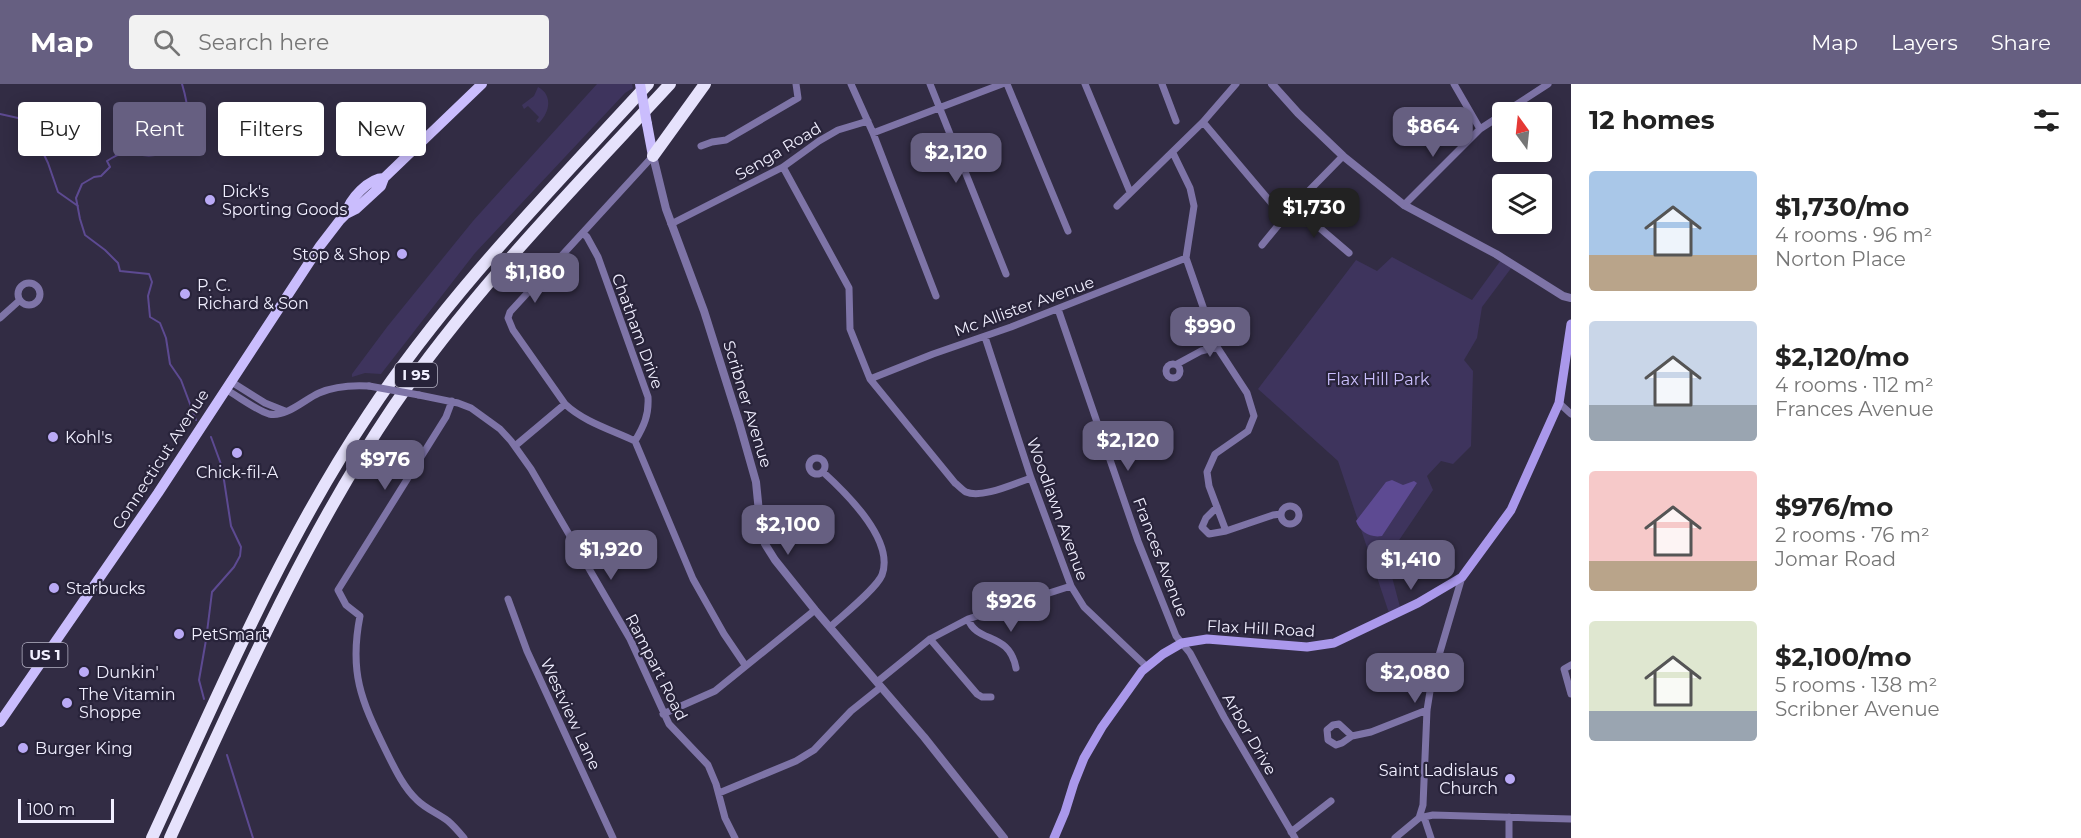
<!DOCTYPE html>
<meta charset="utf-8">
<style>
body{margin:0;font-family:Montserrat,sans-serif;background:#f2f2f2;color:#222;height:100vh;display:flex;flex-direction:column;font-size:22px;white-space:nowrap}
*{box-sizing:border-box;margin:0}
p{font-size:20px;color:#767676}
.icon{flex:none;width:33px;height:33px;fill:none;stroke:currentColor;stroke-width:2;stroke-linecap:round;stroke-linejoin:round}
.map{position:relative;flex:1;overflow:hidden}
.drawer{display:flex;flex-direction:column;background:#fff;width:510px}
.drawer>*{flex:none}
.hud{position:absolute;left:18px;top:18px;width:570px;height:54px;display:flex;gap:12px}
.needle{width:39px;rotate:345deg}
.buttons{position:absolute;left:1492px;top:18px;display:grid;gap:12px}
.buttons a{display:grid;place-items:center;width:60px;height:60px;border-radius:6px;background:#fff;box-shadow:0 3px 15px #0003;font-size:30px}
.scale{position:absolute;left:18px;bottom:15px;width:96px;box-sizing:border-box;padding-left:6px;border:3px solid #f1efff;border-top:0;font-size:16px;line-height:21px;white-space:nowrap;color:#f1efff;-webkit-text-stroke:4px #28233a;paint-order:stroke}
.price{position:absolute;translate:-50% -51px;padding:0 14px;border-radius:12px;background:#665f81;color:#fff;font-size:20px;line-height:39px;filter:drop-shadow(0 2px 3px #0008)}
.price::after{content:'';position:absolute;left:50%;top:36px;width:18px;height:14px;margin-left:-9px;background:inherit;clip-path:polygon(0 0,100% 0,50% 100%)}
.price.selected{background:#222;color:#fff}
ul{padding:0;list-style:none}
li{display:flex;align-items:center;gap:18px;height:150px;padding:0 18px}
li span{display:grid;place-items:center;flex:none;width:168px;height:120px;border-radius:6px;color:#555}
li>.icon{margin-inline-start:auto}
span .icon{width:72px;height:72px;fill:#fffc;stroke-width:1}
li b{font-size:26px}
h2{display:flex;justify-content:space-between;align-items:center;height:72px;padding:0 18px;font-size:26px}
.tag{padding:0 21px;border-radius:6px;background:#fff;box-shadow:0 3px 15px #0003;font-size:21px;line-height:54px}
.tag.selected{background:#665f81;color:#fff}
header{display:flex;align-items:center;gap:36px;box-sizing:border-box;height:84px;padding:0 30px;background:#665f81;color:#fff}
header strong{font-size:28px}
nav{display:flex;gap:33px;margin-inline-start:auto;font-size:21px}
.search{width:420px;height:54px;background:#f2f2f2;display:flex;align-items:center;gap:15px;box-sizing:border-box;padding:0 21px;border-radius:6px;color:#767676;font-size:22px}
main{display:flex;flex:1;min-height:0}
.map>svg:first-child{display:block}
.green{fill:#3e345d}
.water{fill:#5d4a92}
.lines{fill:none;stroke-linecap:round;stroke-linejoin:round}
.stream{stroke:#5d4a92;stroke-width:2}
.minor{stroke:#7e74a7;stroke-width:7}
.tertiary{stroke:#7e74a7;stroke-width:8}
.secondary{stroke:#aa98eb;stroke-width:9}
.primary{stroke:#cabdfd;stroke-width:10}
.motorway{stroke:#e6e2fc;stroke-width:12}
.minor-bridge{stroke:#7e74a7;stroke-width:7}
.primary-bridge{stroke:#cabdfd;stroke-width:10}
.poi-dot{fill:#baaaf6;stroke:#28233a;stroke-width:2}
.labels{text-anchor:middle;stroke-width:4.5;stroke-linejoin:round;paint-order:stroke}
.shield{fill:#28233a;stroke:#b5b2c4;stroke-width:1.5}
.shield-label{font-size:15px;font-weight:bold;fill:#f1efff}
.street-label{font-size:16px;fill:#f1efff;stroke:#28233a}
.poi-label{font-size:16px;fill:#f1efff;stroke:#28233a;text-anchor:start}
.park-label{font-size:16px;fill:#cbbffd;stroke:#28233a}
</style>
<header>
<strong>Map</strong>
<div class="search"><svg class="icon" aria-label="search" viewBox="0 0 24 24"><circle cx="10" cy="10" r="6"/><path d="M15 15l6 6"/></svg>Search here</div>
<nav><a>Map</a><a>Layers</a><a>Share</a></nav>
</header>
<main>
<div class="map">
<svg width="1571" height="754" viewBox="0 0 1571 754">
<rect width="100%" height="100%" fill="#322c44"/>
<path class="green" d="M 597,0 L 632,0 L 633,4 L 625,9 L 475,169 L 381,290 L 365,289 L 352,293 L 352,290 L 387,243 L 473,137 Z
M 538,3 C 553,11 550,28 539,39 L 536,37 L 539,33 L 528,22 L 524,25 L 522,21 L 534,12 Z
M 1392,173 L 1472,216 L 1501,176 L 1512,183 L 1482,223 L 1477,254 L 1464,276 L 1473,287 L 1471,362 L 1453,380 L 1441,377 L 1427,392 L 1433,406 L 1387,474 L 1400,523 L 1389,529 L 1338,377 L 1258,305 L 1356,176 L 1377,187 Z"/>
<path class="water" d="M 1392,396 L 1403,401 L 1414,397 L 1417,399 L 1382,452 C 1370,454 1360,448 1356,437 L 1386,398 Z"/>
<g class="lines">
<path class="stream" d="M 182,0 C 189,23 193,48 171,63 C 166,66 161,71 155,71 C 132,74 131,61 107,77 L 110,83 L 101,92 L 94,93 L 82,100 L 76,114 L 80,135 L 85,151 L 105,166 L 118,179 L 120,187 L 149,190 L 152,198 L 148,212 L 150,233 L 160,239 L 166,254 L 170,280 L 181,296 L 196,336
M 0,30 L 18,34 L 34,50 L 48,79 L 58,108 L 78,122
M 204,615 L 199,596 L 206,556 L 212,508 L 234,483 L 240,472 L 241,463 L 231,442 L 222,383 L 211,353
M 227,671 L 253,754"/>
<path class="minor" d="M 851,0 L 873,49 L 936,212
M 930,0 L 1006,190
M 1007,0 L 1068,147
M 1085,0 L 1130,108
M 1162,0 L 1176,37
M 1454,0 L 1480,45
M 1505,28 L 1548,0
M 1203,38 L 1284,134
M 873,49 L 1002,0
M 701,62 L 712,58 L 726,56 L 798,14 L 796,0
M 1173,69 L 1190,104 L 1194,122 L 1186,174 L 1217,263 L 1247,309 L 1254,332 L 1248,347 L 1215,370 L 1207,388 L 1209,402 L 1226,447
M 783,83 L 849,204 L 850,245 L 870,295 L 955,399 C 958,401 962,406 966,408 C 982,415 1015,399 1031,394
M 1404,121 L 1480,45 L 1503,30
M 1117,122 L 1203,38 L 1236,0
M 1294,122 L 1349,169
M 671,140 L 783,83 L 819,57 L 838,46 L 868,37
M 583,149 L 587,153 L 598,173 L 648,313 C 649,331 644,342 635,357
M 1262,161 L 1294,122 L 1343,72
M18 210a11 11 0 1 1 22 0a11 11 0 1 1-22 0Z
M 1058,225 L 1138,457 L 1176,552 L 1190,569 L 1224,633 L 1295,754
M 0,234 L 20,216
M 985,253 L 1031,394 L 1071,502 L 1084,523 L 1146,582
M1166 287a7 7 0 1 1 14 0a7 7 0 1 1-14 0Z
M 1177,280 L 1201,267 L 1217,263
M 870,295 L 933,270 L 1011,243 L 1186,174
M 230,297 L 265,319 L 285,327
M 225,305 C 238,312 256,326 269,330 C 286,334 305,315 319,309 C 335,302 352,301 369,302
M 419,311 L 458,319 L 471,324 L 500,345 L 511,357 L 531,385 L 630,555 L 669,640 L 708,681 L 716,700 L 725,734 L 735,754
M 452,317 L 446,333 L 338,506 L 346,521 L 360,532 C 349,588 361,616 385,665 C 394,683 403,703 417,716 C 426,725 439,730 448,737 C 454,742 459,748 464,754
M 1559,319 L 1571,330
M 635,357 C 612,346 584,338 565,320 L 513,246 L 508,234 L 510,228 L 653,72
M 635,357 L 693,495 L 724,550 L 745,581
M 515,362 L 565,320
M809 382a8 8 0 1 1 16 0a8 8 0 1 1-16 0Z
M 823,388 C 846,409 895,456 882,491 C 876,505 843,531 830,543
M1281 431a9 9 0 1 1 18 0a9 9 0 1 1-18 0Z
M 1217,423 L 1206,434 L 1202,443 L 1209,450 L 1226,447 L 1273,431 L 1281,430
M 508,515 L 527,567 L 613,754
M 968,535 C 977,560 1009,547 1016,584
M 930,555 L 977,610 L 982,613 L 991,613
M 1571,581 L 1564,585 L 1571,610
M 877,598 L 930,555 L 968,535 L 1071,502
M 663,630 L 715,607 L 815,526
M 1352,652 L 1339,640 L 1333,641 L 1327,646 L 1328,656 L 1336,661 L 1342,659 L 1352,652 L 1371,648 L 1427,626
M 719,709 L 796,677 L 814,666 L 851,627 L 881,603
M 1424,733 L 1431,754
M 1509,733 L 1509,754
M 1419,734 L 1433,731 L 1571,735
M 1291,748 L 1331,717
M 1395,754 L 1419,734 L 1423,721 L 1427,626 L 1432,595 L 1462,493"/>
<path class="tertiary" d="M 1272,0 L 1298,29 L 1343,72 L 1404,121 L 1496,170 L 1563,212 L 1571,214
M 653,72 L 666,125 L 704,227 L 739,338 L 756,398 L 761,448 L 765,460 L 775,476 L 815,526 L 924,653 L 1004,754"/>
<path class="secondary" d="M 1054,754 L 1065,728 L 1074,699 L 1084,674 L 1102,643 L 1142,587 L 1163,570 L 1182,559 L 1207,555 L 1307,563 L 1334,559 L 1418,519 L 1462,493 L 1511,426 L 1559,319 L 1571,240"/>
<path class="primary" d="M 647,40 L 653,72
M 346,130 C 349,115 369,94 384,94
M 0,638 L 158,409 L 320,162 L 340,136 L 346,130 L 356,125 L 381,102 L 384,94 L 482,0"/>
<path class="motorway" d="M 653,72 L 705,0
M 152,754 C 218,611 280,463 368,331 C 448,210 550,107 648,0
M 170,754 C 238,607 302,458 393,323 C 473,206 574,104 670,0"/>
<path class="minor-bridge" d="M 369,302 L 419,311"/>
<path class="primary-bridge" d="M 640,0 L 647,40"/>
</g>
<g class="poi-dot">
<circle cx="210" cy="116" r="6"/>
<circle cx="402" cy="170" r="6"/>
<circle cx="185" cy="210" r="6"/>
<circle cx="53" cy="353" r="6"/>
<circle cx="237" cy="369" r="6"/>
<circle cx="54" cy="504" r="6"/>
<circle cx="179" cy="550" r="6"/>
<circle cx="84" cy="588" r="6"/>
<circle cx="67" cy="619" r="6"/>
<circle cx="23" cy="664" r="6"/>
<circle cx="1510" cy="695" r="6"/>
</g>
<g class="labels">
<g class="shield">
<rect x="395" y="279" width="42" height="24" rx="4.5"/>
<rect x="22.5" y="559" width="45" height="24" rx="4.5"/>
</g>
<g class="shield-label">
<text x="416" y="296">I 95</text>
<text x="45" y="576">US 1</text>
</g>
<g class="street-label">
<text transform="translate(778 67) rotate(-31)" y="6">Senga Road</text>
<text transform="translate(1024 222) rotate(-20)" y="6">Mc Allister Avenue</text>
<text transform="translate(638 247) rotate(70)" y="6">Chatham Drive</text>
<text transform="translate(748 320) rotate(73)" y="6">Scribner Avenue</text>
<text transform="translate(160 375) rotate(-57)" y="6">Connecticut Avenue</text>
<text transform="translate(1058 425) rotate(70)" y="6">Woodlawn Avenue</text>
<text transform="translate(1161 473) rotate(69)" y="6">Frances Avenue</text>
<text transform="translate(1261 544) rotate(3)" y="6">Flax Hill Road</text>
<text transform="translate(657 583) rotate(63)" y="6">Rampart Road</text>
<text transform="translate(571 630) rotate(65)" y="6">Westview Lane</text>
<text transform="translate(1250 650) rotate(60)" y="6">Arbor Drive</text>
</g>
<g class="poi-label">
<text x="222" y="113">Dick's<tspan x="222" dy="18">Sporting Goods</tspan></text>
<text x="390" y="176" text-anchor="end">Stop &amp; Shop</text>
<text x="197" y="207">P. C.<tspan x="197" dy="18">Richard &amp; Son</tspan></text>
<text x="65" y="359">Kohl's</text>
<text x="237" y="394" text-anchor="middle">Chick-fil-A</text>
<text x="66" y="510">Starbucks</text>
<text x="191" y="556">PetSmart</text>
<text x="96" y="594">Dunkin'</text>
<text x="79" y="616">The Vitamin<tspan x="79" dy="18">Shoppe</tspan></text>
<text x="35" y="670">Burger King</text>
<text x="1498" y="692" text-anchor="end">Saint Ladislaus<tspan x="1498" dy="18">Church</tspan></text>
</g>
<g class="park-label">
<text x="1378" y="301">Flax Hill Park</text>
</g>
</g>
</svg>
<div class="buttons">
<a><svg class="needle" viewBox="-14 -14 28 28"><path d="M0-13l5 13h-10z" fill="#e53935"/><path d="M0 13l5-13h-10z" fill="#767676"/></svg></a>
<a><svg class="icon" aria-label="layers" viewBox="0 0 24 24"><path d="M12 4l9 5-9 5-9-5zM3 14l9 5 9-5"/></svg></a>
</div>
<div class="scale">100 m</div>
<b class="price" style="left:1433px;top:74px">$864</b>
<b class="price" style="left:956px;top:100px">$2,120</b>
<b class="price selected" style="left:1314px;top:155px">$1,730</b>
<b class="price" style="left:535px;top:220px">$1,180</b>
<b class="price" style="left:1210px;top:274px">$990</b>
<b class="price" style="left:1128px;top:388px">$2,120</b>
<b class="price" style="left:385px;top:407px">$976</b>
<b class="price" style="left:788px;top:472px">$2,100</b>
<b class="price" style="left:611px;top:497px">$1,920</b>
<b class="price" style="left:1411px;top:507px">$1,410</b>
<b class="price" style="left:1011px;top:549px">$926</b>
<b class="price" style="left:1415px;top:620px">$2,080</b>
<div class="hud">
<a class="tag">Buy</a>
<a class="tag selected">Rent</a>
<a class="tag">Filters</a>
<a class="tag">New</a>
</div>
</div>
<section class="drawer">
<h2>12 homes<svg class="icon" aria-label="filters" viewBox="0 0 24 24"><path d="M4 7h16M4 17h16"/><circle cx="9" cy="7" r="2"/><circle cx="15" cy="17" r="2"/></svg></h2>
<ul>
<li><span style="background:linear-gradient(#a9c7e8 70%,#b9a48a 0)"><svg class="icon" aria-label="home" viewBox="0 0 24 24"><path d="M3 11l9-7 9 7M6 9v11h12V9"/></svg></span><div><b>$1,730/mo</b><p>4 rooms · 96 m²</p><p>Norton Place</p></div></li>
<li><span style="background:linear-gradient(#c9d6e8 70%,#9aa5b1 0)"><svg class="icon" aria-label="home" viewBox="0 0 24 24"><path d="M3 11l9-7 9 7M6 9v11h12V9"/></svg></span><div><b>$2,120/mo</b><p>4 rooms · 112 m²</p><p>Frances Avenue</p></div></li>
<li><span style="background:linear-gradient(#f6c9c9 75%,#b9a48a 0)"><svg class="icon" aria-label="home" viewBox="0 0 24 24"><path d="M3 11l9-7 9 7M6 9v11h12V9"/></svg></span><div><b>$976/mo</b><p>2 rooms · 76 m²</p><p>Jomar Road</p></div></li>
<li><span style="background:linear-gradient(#dfe7d0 75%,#9aa5b1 0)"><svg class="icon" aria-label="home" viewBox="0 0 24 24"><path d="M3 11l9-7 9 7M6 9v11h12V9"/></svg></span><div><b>$2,100/mo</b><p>5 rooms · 138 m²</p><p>Scribner Avenue</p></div></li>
</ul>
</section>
</main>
